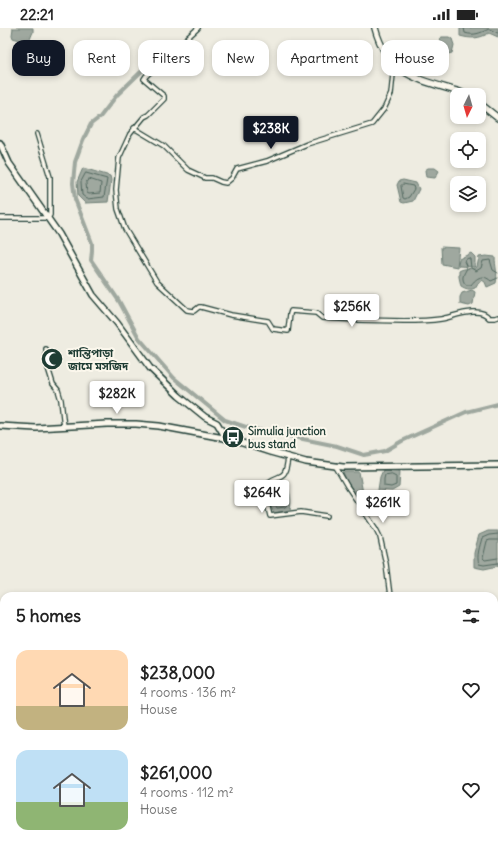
<!DOCTYPE html>
<meta charset="utf-8">
<style>
body{margin:0;font-family:Delius,"Noto Sans Bengali",sans-serif;background:#f2f2f2;color:#222;height:100vh;display:flex;flex-direction:column;font-size:15px;white-space:nowrap}
*{box-sizing:border-box;margin:0}
p{font-size:13px;color:#767676}
.icon{flex:none;width:22px;height:22px;fill:none;stroke:currentColor;stroke-width:2;stroke-linecap:round;stroke-linejoin:round}
.map{position:relative;flex:1;overflow:hidden}
.sheet{position:absolute;left:0px;top:564px;width:498px;height:256px;display:flex;flex-direction:column;background:#fff;border-radius:12px 12px 0 0;box-shadow:0 2px 6px #0003}
.sheet>*{flex:none}
.banner{position:absolute;left:12px;top:12px;width:474px;height:36px;display:flex;gap:8px}
.needle{width:26px;rotate:185deg}
.buttons{position:absolute;left:450px;top:60px;display:grid;gap:8px}
.buttons a{display:grid;place-items:center;width:36px;height:36px;border-radius:8px;background:#fff;box-shadow:0 2px 6px #0003;font-size:20px}
.price{position:absolute;translate:-50% -34px;padding:0 9px;border-radius:4px;background:#fff;color:#222;font-size:13px;line-height:26px;filter:drop-shadow(0 1px 2px #0008)}
.price::after{content:'';position:absolute;left:50%;top:24px;width:12px;height:9px;margin-left:-6px;background:inherit;clip-path:polygon(0 0,100% 0,50% 100%)}
.price.current{background:#111827;color:#fff}
ul{padding:0;list-style:none}
li{display:flex;align-items:center;gap:12px;height:100px;padding:0 16px}
li span{display:grid;place-items:center;flex:none;width:112px;height:80px;border-radius:12px;color:#555}
li>.icon{margin-inline-start:auto}
span .icon{width:48px;height:48px;fill:#fffc;stroke-width:1}
li b{font-size:17px}
h2{display:flex;justify-content:space-between;align-items:center;height:48px;padding:0 16px;font-size:17px}
.pill{padding:0 14px;border-radius:12px;background:#fff;box-shadow:0 2px 6px #0003;font-size:14px;line-height:36px}
.pill.current{background:#111827;color:#fff}
.status{display:flex;justify-content:space-between;align-items:center;height:28px;padding:0 20px;background:#fff;direction:ltr}
.status svg{height:11px;fill:currentColor}
.map>svg:first-child{display:block}
.water{fill:#9fa89f;stroke:#6c7d74}
.lines{fill:none;stroke-linecap:round;stroke-linejoin:round}
.shore{stroke:#52685f;stroke-width:1}
.canal{stroke:#9fa89f;stroke-width:4}
.street-casing{stroke:#1f3d34;stroke-width:6}
.secondary-casing{stroke:#1f3d34;stroke-width:8}
.primary-casing{stroke:#1f3d34;stroke-width:8}
.street{stroke:#fbf7ec;stroke-width:3.5}
.secondary{stroke:#fbf7ec;stroke-width:5}
.primary{stroke:#fbf7ec;stroke-width:5.5}
.labels{text-anchor:middle;stroke-width:4;stroke-linejoin:round;paint-order:stroke}
.poi-label{font-size:11px;font-weight:bold;fill:#1f3d34;stroke:#fbf7ec;text-anchor:start}
</style>
<div class="status"><b>22:21</b><svg viewBox="0 0 49 12"><path d="M0 12V9h3v3zM5 12V6h3v6zM10 12V3h3v9zM15 12V0h3v12zM26 1h20v11H26zM47 4h2v5h-2z"/></svg></div>
<div class="map">
<svg width="498" height="820" viewBox="0 0 498 820">
<rect width="100%" height="100%" fill="#eeece1"/>
<filter id="ink" filterUnits="userSpaceOnUse"><feTurbulence type="fractalNoise" baseFrequency=".025" numOctaves="2"/><feDisplacementMap in="SourceGraphic" scale="8" xChannelSelector="R" yChannelSelector="G"/><feConvolveMatrix kernelMatrix="1 2 1 2 8 2 1 2 1" color-interpolation-filters="sRGB"/></filter>
<g filter="url(#ink)">
<path class="water" d="M 13,0 L 33,0 L 33,4 L 30,11 L 20,12 L 13,10 L 12,7 Z
M 460,0 L 498,0 L 498,9 L 489,5 C 479,11 471,11 460,8 Z
M 442,9 L 449,9 L 452,11 L 454,17 L 452,25 L 448,26 L 442,22 L 440,10 Z
M 83,140 L 110,148 L 111,152 L 108,174 L 85,175 L 78,168 L 77,154 Z
M 428,140 L 435,140 L 439,143 L 435,150 L 426,149 L 425,142 Z
M 403,152 L 416,155 L 419,161 L 413,173 L 404,175 L 401,174 L 397,157 L 399,153 Z
M 441,219 L 459,220 L 457,239 L 442,236 Z
M 471,225 L 475,229 L 475,238 L 474,239 L 459,238 L 458,236 L 459,231 Z
M 486,228 L 495,229 C 495,238 498,246 496,255 L 487,259 L 485,254 L 482,252 L 478,255 L 475,260 C 469,262 466,261 461,258 L 459,249 L 459,243 C 465,239 471,242 477,239 L 479,229 Z
M 472,262 L 475,264 L 473,276 L 469,278 L 460,276 L 460,269 L 462,265 Z
M 383,442 L 400,443 L 399,459 L 392,463 L 378,462 L 380,449 Z
M 343,444 L 359,444 L 363,465 L 361,469 C 352,462 347,455 343,444 Z
M 279,456 L 287,456 C 290,464 292,473 290,482 L 274,485 L 270,477 L 268,458 Z
M 488,503 L 498,503 L 498,538 L 484,541 L 474,539 L 474,525 L 479,507 Z"/>
<g class="lines">
<path class="shore" d="M 464,0 L 465,5 C 474,8 480,5 489,1 L 498,5
M 86,145 L 107,151 L 104,169 L 87,171 L 82,167 L 81,154 Z
M 89,151 L 101,155 L 100,165 L 89,166 L 87,165 L 86,155 Z
M 403,156 L 413,158 L 414,161 L 409,169 L 405,171 L 403,170 L 401,158 Z
M 498,245 L 493,242 L 490,232 L 483,233 L 481,240 L 476,243 L 471,240 L 470,231 L 468,230 L 464,233 L 467,240 C 464,246 460,250 466,257 L 471,257 C 477,249 483,246 491,253 L 498,250
M 392,446 L 396,448 L 396,457 L 391,459 L 384,458 L 384,451 L 385,447 Z
M 280,460 L 284,460 L 286,464 L 287,477 L 285,479 L 277,480 L 274,476 L 272,463 L 273,461 Z
M 498,506 L 489,507 L 482,510 C 480,518 476,528 479,536 L 484,537 L 498,535
M 498,512 L 490,512 L 487,513 L 483,530 L 485,532 L 498,530"/>
<path class="canal" d="M 181,15 L 147,38 L 117,67 L 100,89 L 91,96 L 83,112 L 75,134 L 73,155 L 75,171 L 92,215 L 92,223 L 91,232 L 119,273 L 139,310 L 174,350 L 225,392 L 249,400 L 337,418 L 364,427 L 385,423 L 402,413 L 466,384 L 498,376"/>
<g class="street-casing">
<path id="street" d="M 198,0 L 146,48 L 144,51 L 164,68 L 164,71 L 148,87 L 144,89 L 130,106 L 119,130 L 116,162 L 118,181 L 125,201 L 157,254 L 187,282 L 194,283 L 199,279 L 201,279 L 231,287 L 268,293 L 273,301 L 288,303 L 290,286 L 291,283 L 316,285 L 322,290 C 349,292 376,293 404,293 C 416,293 428,293 441,291 C 453,289 480,277 489,290 L 495,290 L 498,289
M 134,100 L 164,118 L 188,142 L 205,150 L 212,150 L 221,154 L 226,155 L 232,150 L 237,141 L 267,133 L 307,116 L 372,96 L 384,81 L 391,66 L 394,36
M 0,190 L 48,190 L 50,187 L 50,149 L 37,106
M 46,321 L 48,340 L 53,356 L 58,362 L 61,372 L 64,399
M 288,429 C 285,456 281,443 266,456 L 266,471 L 270,488 L 301,484 L 327,488
M 336,439 L 347,458 L 376,501 L 380,509 L 386,536 L 390,568
M 494,601 L 498,597
M 494,674 L 498,673
M 494,803 L 498,801
M 453,816 L 455,820
M 483,820 L 484,816"/>
</g>
<g class="secondary-casing">
<path id="secondary" d="M 0,115 L 9,135 L 59,206 L 93,267 L 117,295 L 150,340 L 179,368 L 205,389 L 217,395 L 223,405 L 230,411 L 270,424 L 306,434 L 343,439 L 498,437
M 0,398 L 36,400 L 107,396 L 136,396 L 159,398 L 229,411"/>
</g>
<g class="primary-casing">
<path id="primary" d="M 375,0 C 388,48 418,51 460,64 L 466,67
M 479,75 L 498,90"/>
</g>
<use href="#street" class="street"/>
<use href="#secondary" class="secondary"/>
<use href="#primary" class="primary"/>
</g>
</g>
<defs>
<g id="mosque-disc" transform="scale(1.15)"><circle r="9.5" fill="#1f3d34" stroke="#fbf7ec"/><path d="M3.5-4.9A6 6 0 1 0 3.5 4.9A5 5 0 1 1 3.5-4.9Z" fill="#fff"/></g>
<g id="bus-disc" transform="scale(1.15)"><circle r="9.5" fill="#1f3d34" stroke="#fbf7ec"/><path d="M-5-6H5V4H4V6H2V4H-2V6H-4V4H-5ZM-3.5-4V0h7V-4ZM-3.5 1.2v1.5H-2V1.2ZM2 1.2v1.5H3.5V1.2Z" fill="#fff"/></g>
</defs>
<g fill-rule="evenodd">
<use href="#mosque-disc" x="52" y="331"/>
<use href="#bus-disc" x="233" y="409"/>
</g>
<g class="labels">
<g class="poi-label">
<text x="68" y="329">শান্তিপাড়া<tspan x="68" dy="13">জামে মসজিদ</tspan></text>
<text x="248" y="407">Simulia junction<tspan x="248" dy="13">bus stand</tspan></text>
</g>
</g>
</svg>
<div class="buttons">
<a><svg class="needle" viewBox="-14 -14 28 28"><path d="M0-13l5 13h-10z" fill="#e53935"/><path d="M0 13l5-13h-10z" fill="#767676"/></svg></a>
<a><svg class="icon" aria-label="locate" viewBox="0 0 24 24"><circle cx="12" cy="12" r="6"/><path d="M12 2v4M12 18v4M2 12h4M18 12h4"/></svg></a>
<a><svg class="icon" aria-label="layers" viewBox="0 0 24 24"><path d="M12 4l9 5-9 5-9-5zM3 14l9 5 9-5"/></svg></a>
</div>
<b class="price current" style="left:271px;top:122px">$238K</b>
<b class="price" style="left:352px;top:300px">$256K</b>
<b class="price" style="left:117px;top:387px">$282K</b>
<b class="price" style="left:262px;top:486px">$264K</b>
<b class="price" style="left:383px;top:496px">$261K</b>
<div class="banner">
<a class="pill current">Buy</a>
<a class="pill">Rent</a>
<a class="pill">Filters</a>
<a class="pill">New</a>
<a class="pill">Apartment</a>
<a class="pill">House</a>
</div>
<section class="sheet">
<h2>5 homes<svg class="icon" aria-label="filters" viewBox="0 0 24 24"><path d="M4 7h16M4 17h16"/><circle cx="9" cy="7" r="2"/><circle cx="15" cy="17" r="2"/></svg></h2>
<ul>
<li><span style="background:linear-gradient(#ffd9b3 70%,#c2b280 0)"><svg class="icon" aria-label="home" viewBox="0 0 24 24"><path d="M3 11l9-7 9 7M6 9v11h12V9"/></svg></span><div><b>$238,000</b><p>4 rooms · 136 m²</p><p>House</p></div><svg class="icon" aria-label="heart" viewBox="0 0 24 24"><path d="M12 20l-8-8c-3-5 5-10 8-4 3-6 11-1 8 4z"/></svg></li>
<li><span style="background:linear-gradient(#bfe0f5 65%,#8fb573 0)"><svg class="icon" aria-label="home" viewBox="0 0 24 24"><path d="M3 11l9-7 9 7M6 9v11h12V9"/></svg></span><div><b>$261,000</b><p>4 rooms · 112 m²</p><p>House</p></div><svg class="icon" aria-label="heart" viewBox="0 0 24 24"><path d="M12 20l-8-8c-3-5 5-10 8-4 3-6 11-1 8 4z"/></svg></li>
</ul>
</section>
</div>
